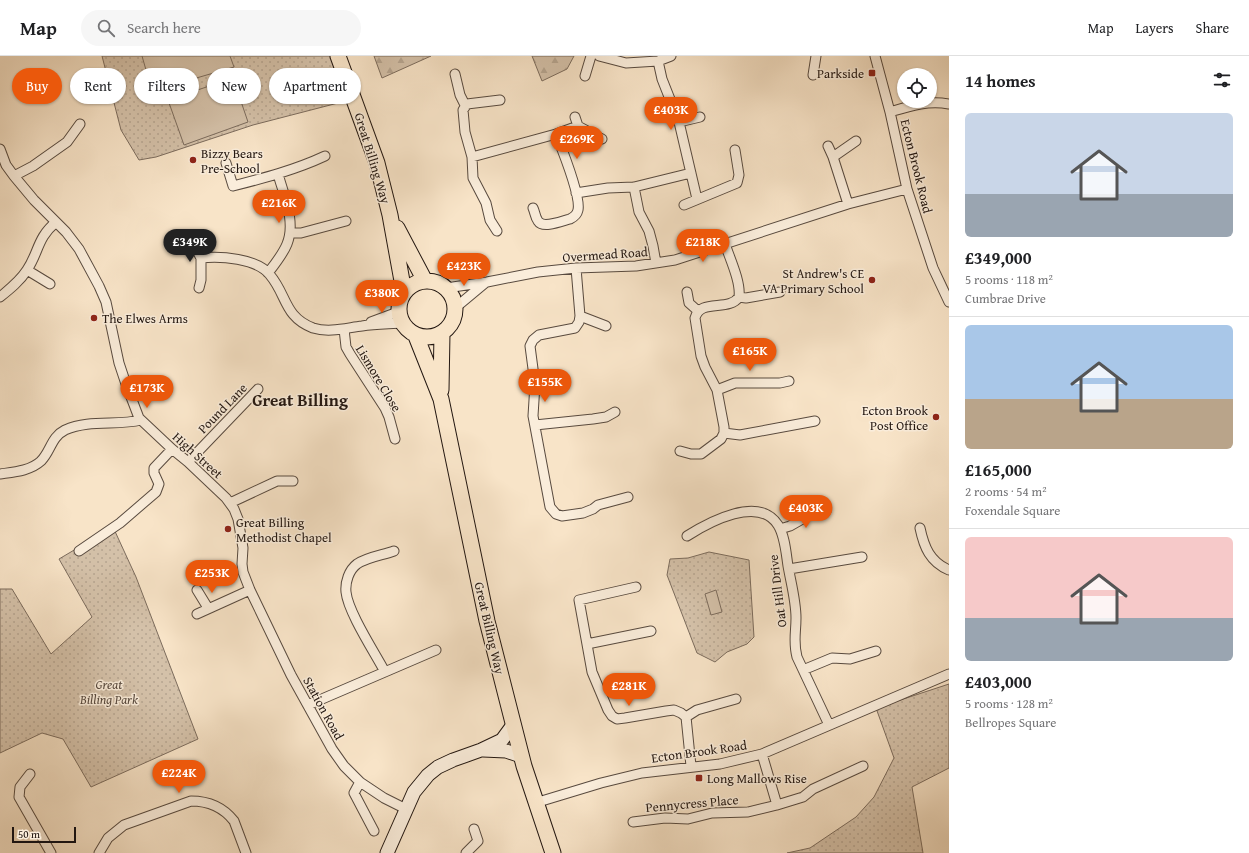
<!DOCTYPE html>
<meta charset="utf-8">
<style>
body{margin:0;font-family:"Gentium Book Plus",serif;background:#f6f6f6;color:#202124;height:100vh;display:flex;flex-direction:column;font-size:15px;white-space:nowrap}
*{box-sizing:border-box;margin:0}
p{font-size:13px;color:#757577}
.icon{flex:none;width:22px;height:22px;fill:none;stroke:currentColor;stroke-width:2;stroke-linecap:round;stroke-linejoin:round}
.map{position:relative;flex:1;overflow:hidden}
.drawer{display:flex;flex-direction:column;background:#fff;width:300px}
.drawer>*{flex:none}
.top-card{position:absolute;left:12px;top:12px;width:380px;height:36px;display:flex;gap:8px}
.controls{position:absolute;left:897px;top:12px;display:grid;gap:8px}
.controls a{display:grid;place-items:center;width:40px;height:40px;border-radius:50%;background:#fff;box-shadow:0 1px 3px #0004;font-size:20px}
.scale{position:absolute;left:12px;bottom:10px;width:64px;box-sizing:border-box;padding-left:4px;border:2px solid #231711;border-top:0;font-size:11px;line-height:14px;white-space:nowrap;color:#231711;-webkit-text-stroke:3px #faeddb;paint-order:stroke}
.price{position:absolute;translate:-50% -34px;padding:0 9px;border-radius:14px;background:#ea580c;color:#fff;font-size:13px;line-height:26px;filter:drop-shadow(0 1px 2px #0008)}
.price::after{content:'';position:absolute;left:50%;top:24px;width:12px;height:9px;margin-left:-6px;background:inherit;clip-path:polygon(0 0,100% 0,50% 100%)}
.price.active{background:#222;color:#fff}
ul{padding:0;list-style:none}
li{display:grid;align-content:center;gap:8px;height:212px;padding:0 16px}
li+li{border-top:1px solid #e0e0e0}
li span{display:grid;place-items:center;height:124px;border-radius:6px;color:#555}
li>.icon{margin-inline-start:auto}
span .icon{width:72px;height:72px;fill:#fffc;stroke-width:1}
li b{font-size:17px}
h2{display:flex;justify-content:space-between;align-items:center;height:48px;padding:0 16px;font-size:17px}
.tag{padding:0 14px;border-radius:18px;background:#fff;box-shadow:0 1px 3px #0004;font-size:14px;line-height:36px}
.tag.active{background:#ea580c;color:#fff}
header{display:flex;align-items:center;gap:24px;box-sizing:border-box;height:56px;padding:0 20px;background:#fff;border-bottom:1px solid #e0e0e0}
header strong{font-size:19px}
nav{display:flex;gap:22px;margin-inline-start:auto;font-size:14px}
.search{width:280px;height:36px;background:#f6f6f6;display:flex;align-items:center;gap:10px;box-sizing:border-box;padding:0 14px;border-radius:22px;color:#757577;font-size:15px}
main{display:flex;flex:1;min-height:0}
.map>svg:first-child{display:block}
.forest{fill:url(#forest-firs);stroke:#7c6c5d}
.park{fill:url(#park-dots);stroke:#7c6c5d}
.pitch{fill:#d4c1a9;stroke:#7c6c5d}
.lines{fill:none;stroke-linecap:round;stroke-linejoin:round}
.street-casing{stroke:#584a3f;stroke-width:11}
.secondary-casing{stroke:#231711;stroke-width:15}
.primary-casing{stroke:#231711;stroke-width:17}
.street{stroke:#faeddb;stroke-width:9}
.secondary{stroke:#faeddb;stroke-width:13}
.primary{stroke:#f8e4c8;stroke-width:15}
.poi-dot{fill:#8f2418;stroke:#faeddb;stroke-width:1.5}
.labels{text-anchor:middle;stroke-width:3;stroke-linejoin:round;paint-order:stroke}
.poi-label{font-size:13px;fill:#231711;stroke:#faeddb;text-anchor:start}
.street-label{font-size:13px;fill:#231711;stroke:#faeddb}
.park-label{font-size:13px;font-style:italic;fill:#584a3f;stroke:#faeddb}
.district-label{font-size:17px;font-weight:bold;fill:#231711;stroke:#faeddb}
</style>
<header>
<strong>Map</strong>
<div class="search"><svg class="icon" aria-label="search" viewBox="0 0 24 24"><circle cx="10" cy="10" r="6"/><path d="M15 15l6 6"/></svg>Search here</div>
<nav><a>Map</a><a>Layers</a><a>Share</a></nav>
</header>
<main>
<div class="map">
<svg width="949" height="797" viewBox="0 0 949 797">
<defs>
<pattern id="forest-firs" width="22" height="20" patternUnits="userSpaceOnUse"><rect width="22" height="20" fill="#d4c1a9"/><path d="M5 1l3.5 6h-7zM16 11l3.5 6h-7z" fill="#b6a590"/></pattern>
<pattern id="park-dots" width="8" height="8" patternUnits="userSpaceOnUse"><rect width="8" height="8" fill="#d4c1a9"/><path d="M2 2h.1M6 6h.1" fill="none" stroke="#b6a590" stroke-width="1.8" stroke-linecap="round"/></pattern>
</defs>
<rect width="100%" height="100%" fill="#f8e4c8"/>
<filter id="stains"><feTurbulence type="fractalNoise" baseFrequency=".005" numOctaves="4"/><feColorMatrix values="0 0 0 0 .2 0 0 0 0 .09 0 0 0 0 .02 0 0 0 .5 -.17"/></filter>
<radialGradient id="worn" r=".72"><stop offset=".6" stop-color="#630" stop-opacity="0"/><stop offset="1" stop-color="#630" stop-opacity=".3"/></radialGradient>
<path class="forest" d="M 374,0 L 431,0 L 382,22 Z
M 532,0 L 574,0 L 567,13 L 542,25 Z"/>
<path class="park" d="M 102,0 L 331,0 L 342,31 L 338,47 L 253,69 L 156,101 L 139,104 L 121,74 Z
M 113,471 L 136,521 L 198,683 L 91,731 L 63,683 L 42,677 L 0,697 L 0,533 L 12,533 L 51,598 L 92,561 L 59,503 Z
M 709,496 L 749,504 L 754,581 L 747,588 L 727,596 L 715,606 L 697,597 L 667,519 L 670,503 L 688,502 Z
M 949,628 L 949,712 L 912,731 L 923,797 L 787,797 L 810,792 L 856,761 L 874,741 L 894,702 L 876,652 Z"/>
<path class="pitch" d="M 142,0 L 230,0 L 234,11 L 152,35 Z
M 233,22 L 248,66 L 184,89 L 168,44 Z
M 716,534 L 722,556 L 711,559 L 705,538 Z"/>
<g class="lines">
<g class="street-casing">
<path id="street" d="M 599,0 L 626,7 L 658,5 L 671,0
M 875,0 L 890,56 L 907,133 L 933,212 L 949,246
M 658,5 L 662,23 L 679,66 L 697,143
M 455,18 L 460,39 L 465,49
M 813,19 L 816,0
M 585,20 L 591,0
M 890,56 C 910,50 928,44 949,48
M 575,61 L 578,70 L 602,83
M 679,66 L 700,61
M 828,90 L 833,101
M 0,93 L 6,109 L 14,120 L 34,144 L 66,176 L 79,193 L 99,230 L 106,246 L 119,307 L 126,328 L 139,362 L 172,393 L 188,406 L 226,442 L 234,453 L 238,463 L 243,492 L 242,508 L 243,516 L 250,534 L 291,619 L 332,693 L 344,710 L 360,726 L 384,742 L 406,753
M 472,101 L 556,78 L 578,70
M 226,107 L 233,130 C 264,122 295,114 325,100
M 14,120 L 33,110 L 67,86 L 80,68
M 634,131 L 639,156 L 649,175 L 653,190 L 656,207
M 576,137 L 608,132 L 634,131 L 691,117
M 848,148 L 833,101 L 856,85
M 684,149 L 737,127 L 739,119 L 735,94
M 533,152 C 535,156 535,161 538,165 C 543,173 562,165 570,163 C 574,161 577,159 578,154 C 581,140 562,93 556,78
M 497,175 L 490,164 L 486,147 L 473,122 L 472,101 L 465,76 L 463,54 L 467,48 L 500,44
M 290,177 L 301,177 L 346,165
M 190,182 L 201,202 L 201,224 L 199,232
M 201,202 C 220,200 257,202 270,219 C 287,239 284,261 313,272 C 329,277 346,272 362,270 C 375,268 389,268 402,267
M 576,212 L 580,260 L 579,266 L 575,272 L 539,279 L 533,284 L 530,290 L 535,328 L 533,360 L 550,451 L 556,458 L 562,460 L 583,457 L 593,453 L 598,449 L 628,441
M 27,214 L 50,228
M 268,217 C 275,208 283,198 287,188 C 296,166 284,140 278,118
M 446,232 L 487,226 L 538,216 L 576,212 L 636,210 L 675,204 L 848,148 L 907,133
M 687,236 L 689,247 L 698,255
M 0,241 C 10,233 20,225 27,214 C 39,196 37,182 56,166
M 739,241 L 746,242 L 780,236
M 455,252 L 485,227
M 580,260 L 606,270
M 371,266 L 398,256
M 344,273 L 346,291 L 350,298 L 385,352 L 389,361 L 395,383
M 717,334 L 735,327 L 780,327 L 789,325
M 535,369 L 593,363 L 606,361 L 615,356
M 724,377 L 740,379 L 815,365
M 680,395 L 691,398 L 701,398 L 721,383 L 724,377 L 724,371 L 717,334 L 705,311 L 701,300 L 695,262 C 700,242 729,256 739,241 C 741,226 730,203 725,188
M 188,406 L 258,333
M 0,418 C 14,416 30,415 41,405 C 51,395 51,381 65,374 C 90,363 116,370 141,364
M 230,447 L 277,425 L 293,425
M 920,472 C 924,491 930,506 949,514
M 780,473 L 790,470 L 811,458 L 826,455
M 687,480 C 709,466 759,439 778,469 C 785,480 786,497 788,510 C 791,527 796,545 796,562 C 796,577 793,586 797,601 L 829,669
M 79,495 L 120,467 L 156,436 L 159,428 L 154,417 L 154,412 L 172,393
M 789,513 L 862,501
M 636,531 L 579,544 L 592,616 L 608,654 L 612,660 L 617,663 L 625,662 L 666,655 L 674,654 L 681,657 L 686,661 L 691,710
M 197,534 L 208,552
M 197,558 L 250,534
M 587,588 L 651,575
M 803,614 L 832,602 L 850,603 L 876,595
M 385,616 C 375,597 348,556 346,536 C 345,526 349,514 357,508 C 367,501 383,499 394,495
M 308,649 L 436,594
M 686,661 L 697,654 L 736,643
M 762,698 L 777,749
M 30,718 L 20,731 L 19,741 L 51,797
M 360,726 L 354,737 L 374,775
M 535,747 L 601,727 L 642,717 L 720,708 L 762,698 L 949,618
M 633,766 L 665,762 L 688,763 L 712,757 L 748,756 L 777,749 L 803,741 L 813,733 L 863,710
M 99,797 L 108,782 L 124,769 L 191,745 C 208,745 223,751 234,765 L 246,797
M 466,797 L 478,785 L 474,773"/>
</g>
<g class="secondary-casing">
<path id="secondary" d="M 483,694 L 506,695 L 521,700
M 387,797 L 414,736 L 428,719 L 438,711 L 453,704 L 481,694 L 502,684 L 513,669"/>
</g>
<g class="primary-casing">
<path id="primary" d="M 338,0 L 377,107 L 390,159 L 404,236
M 397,172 L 425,225
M399 253a28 28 0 1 1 56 0a28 28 0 1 1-56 0Z
M 416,280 L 441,343 L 487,565 L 524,710 L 553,797
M 441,334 L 442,277"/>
</g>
<use href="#street" class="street"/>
<use href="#secondary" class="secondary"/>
<use href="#primary" class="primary"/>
</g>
<g class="poi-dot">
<rect x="868" y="13" width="8" height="8" rx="2"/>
<circle cx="193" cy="104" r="4"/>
<circle cx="872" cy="224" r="4"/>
<circle cx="94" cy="262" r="4"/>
<circle cx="936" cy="361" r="4"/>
<circle cx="228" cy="473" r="4"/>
<rect x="695" y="718" width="8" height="8" rx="2"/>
</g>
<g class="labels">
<g class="poi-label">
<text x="864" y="22" text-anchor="end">Parkside</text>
<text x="201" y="102">Bizzy Bears<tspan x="201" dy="15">Pre-School</tspan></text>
<text x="864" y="222" text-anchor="end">St Andrew's CE<tspan x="864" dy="15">VA Primary School</tspan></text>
<text x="102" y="267">The Elwes Arms</text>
<text x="928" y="359" text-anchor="end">Ecton Brook<tspan x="928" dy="15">Post Office</tspan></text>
<text x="236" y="471">Great Billing<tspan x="236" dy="15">Methodist Chapel</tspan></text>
<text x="707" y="727">Long Mallows Rise</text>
</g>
<g class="street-label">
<text transform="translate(373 102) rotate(73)" y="5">Great Billing Way</text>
<text transform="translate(917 110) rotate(76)" y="5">Ecton Brook Road</text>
<text transform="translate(605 198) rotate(-4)" y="5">Overmead Road</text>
<text transform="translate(379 322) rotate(59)" y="5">Lismore Close</text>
<text transform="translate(222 352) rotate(-46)" y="5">Pound Lane</text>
<text transform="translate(198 399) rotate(42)" y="5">High Street</text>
<text transform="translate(777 535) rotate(-97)" y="5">Oat Hill Drive</text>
<text transform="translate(490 572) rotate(77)" y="5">Great Billing Way</text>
<text transform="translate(324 652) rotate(61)" y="5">Station Road</text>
<text transform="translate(699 695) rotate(-8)" y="5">Ecton Brook Road</text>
<text transform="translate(692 747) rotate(-5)" y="5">Pennycress Place</text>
</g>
<g class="park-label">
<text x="109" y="633">Great<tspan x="109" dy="15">Billing Park</tspan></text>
</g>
<g class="district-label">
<text x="300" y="350">Great Billing</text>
</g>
</g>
<rect width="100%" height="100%" filter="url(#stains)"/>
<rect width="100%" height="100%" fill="url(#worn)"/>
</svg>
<div class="controls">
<a><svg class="icon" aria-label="locate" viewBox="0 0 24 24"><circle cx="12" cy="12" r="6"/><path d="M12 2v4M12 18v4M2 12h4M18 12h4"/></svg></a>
</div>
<div class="scale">50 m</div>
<b class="price" style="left:671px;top:75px">£403K</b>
<b class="price" style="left:577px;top:104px">£269K</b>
<b class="price" style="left:279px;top:168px">£216K</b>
<b class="price active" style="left:190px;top:207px">£349K</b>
<b class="price" style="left:703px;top:207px">£218K</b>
<b class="price" style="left:464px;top:231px">£423K</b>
<b class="price" style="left:382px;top:258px">£380K</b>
<b class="price" style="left:750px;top:316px">£165K</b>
<b class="price" style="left:545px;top:347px">£155K</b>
<b class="price" style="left:147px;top:353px">£173K</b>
<b class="price" style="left:806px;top:473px">£403K</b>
<b class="price" style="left:212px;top:538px">£253K</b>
<b class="price" style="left:629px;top:651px">£281K</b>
<b class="price" style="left:179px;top:738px">£224K</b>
<div class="top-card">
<a class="tag active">Buy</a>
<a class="tag">Rent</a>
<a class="tag">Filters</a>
<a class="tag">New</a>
<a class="tag">Apartment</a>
</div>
</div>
<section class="drawer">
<h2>14 homes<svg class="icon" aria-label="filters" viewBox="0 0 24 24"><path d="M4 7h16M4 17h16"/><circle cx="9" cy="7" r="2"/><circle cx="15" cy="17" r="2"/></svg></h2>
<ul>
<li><span style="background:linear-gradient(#c9d6e8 65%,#9aa5b1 0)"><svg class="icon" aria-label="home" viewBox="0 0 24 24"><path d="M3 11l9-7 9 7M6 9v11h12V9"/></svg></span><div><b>£349,000</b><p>5 rooms · 118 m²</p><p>Cumbrae Drive</p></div></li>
<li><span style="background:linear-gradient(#a9c7e8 60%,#b9a48a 0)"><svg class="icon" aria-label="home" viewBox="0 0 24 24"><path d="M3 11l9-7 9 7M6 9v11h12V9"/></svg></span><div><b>£165,000</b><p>2 rooms · 54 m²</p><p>Foxendale Square</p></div></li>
<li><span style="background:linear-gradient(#f6c9c9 65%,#9aa5b1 0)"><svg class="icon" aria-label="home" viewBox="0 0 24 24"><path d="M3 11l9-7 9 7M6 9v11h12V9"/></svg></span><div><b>£403,000</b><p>5 rooms · 128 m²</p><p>Bellropes Square</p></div></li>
</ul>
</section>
</main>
